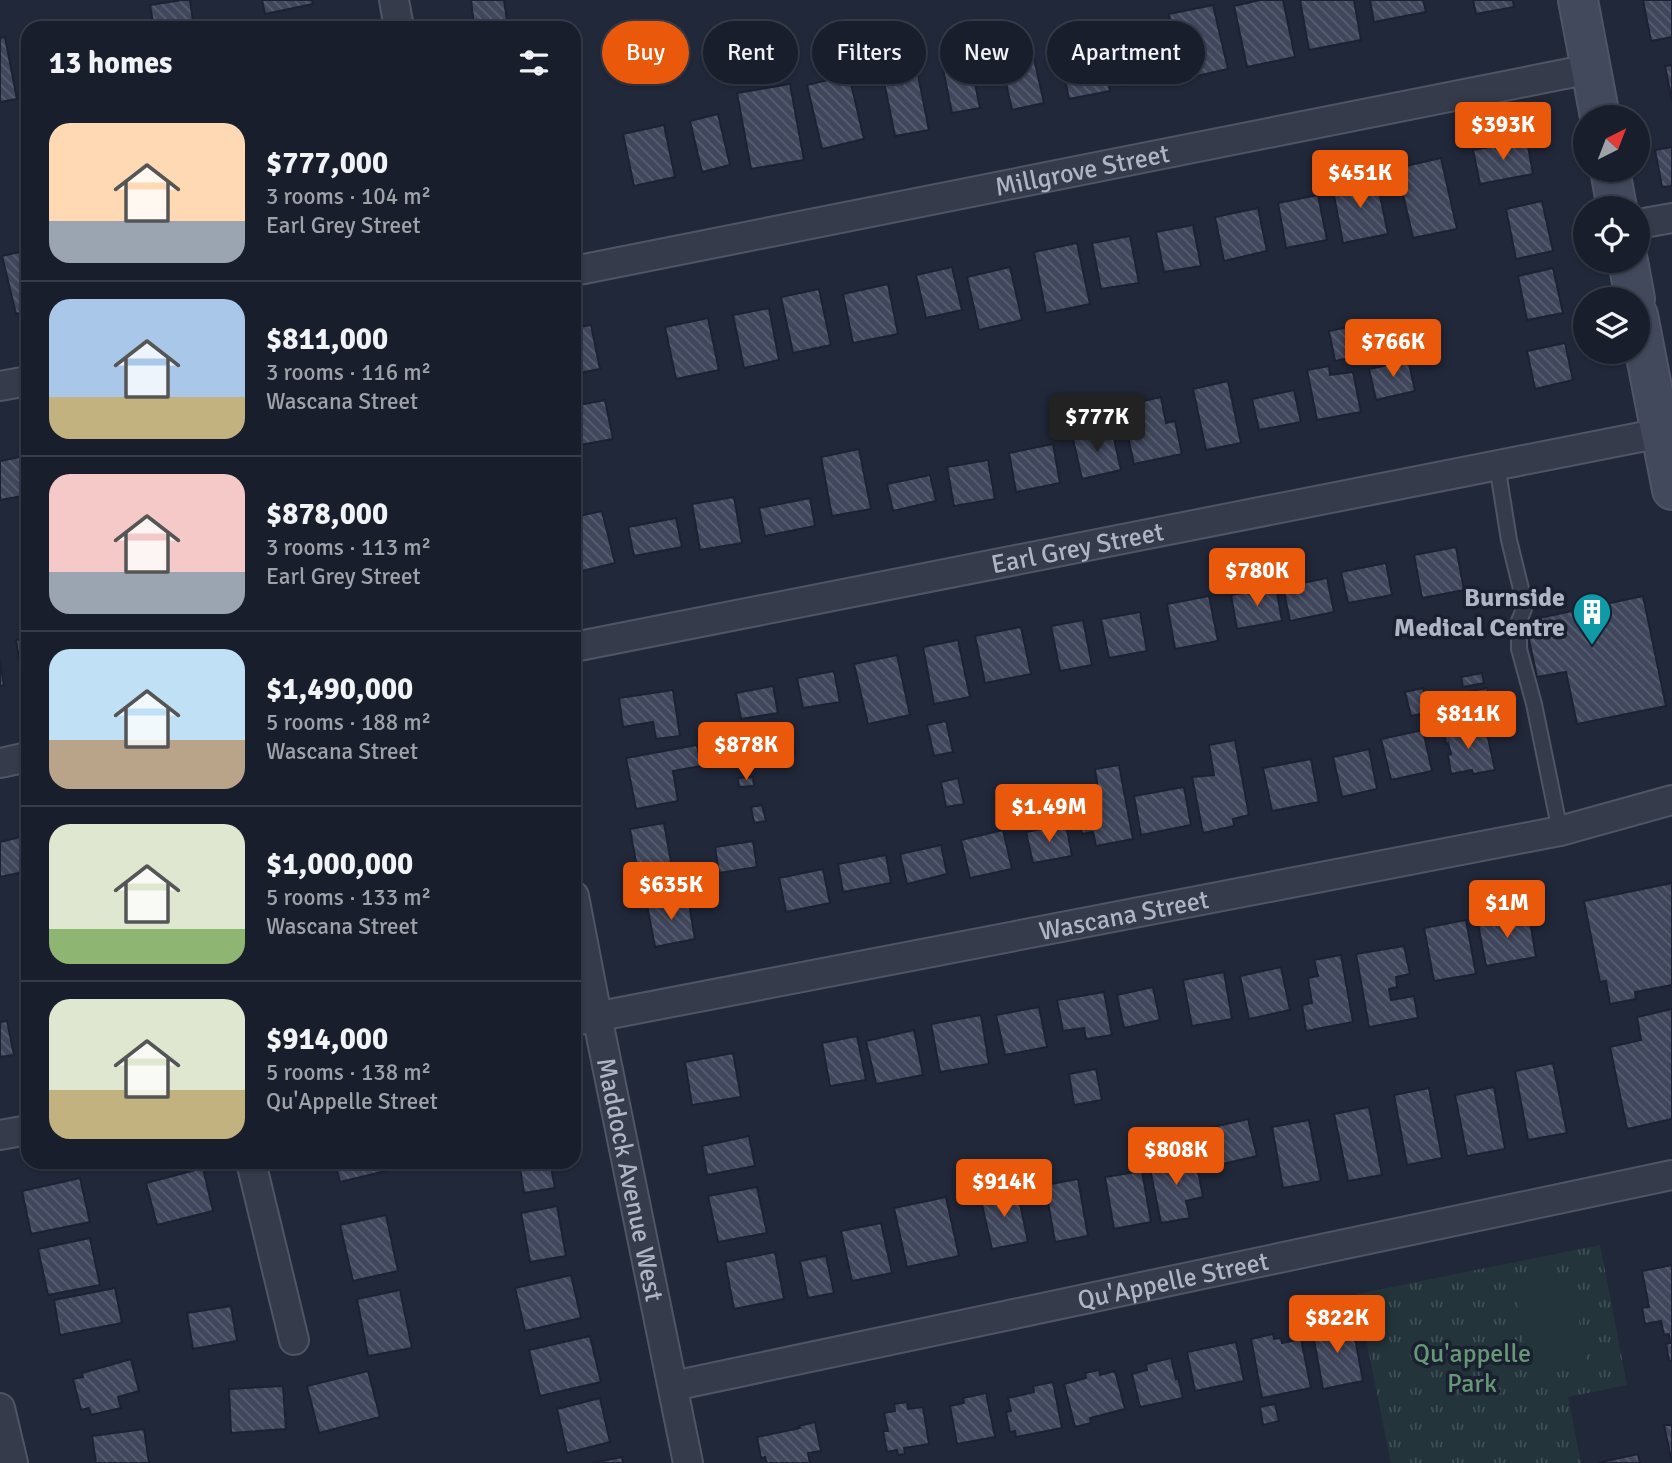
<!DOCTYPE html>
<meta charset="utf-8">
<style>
body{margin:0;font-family:Signika,sans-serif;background:#262b38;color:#f1f3f6;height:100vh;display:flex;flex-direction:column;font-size:26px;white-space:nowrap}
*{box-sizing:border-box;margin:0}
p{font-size:23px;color:#9fa2a9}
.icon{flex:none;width:38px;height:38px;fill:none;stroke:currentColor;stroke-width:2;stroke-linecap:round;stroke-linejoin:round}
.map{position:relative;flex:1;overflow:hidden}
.details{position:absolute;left:21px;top:21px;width:560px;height:1148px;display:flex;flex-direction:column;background:#191e2c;border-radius:21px;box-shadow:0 2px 5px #0004,0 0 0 2px #373c48}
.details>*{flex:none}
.hud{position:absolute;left:602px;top:21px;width:665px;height:63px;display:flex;gap:14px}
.needle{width:46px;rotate:42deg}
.tools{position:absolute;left:1573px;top:105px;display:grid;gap:14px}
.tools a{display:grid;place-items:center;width:77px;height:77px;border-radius:50%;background:#191e2c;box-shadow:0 2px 5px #0004,0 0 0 2px #373c48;font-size:35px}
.price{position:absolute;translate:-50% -60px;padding:0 16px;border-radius:7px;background:#ea580c;color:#fff;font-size:23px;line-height:46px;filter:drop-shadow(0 2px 4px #0008)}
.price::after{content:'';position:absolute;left:50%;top:42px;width:21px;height:16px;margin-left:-10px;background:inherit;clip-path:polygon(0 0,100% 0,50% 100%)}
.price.on{background:#222;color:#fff}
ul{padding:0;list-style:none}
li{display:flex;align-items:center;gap:21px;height:175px;padding:0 28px}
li+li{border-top:2px solid #373c48}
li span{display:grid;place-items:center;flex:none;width:196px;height:140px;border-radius:21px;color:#555}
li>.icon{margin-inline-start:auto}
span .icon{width:84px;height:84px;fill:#fffc;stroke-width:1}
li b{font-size:30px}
h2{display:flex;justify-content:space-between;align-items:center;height:84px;padding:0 28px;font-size:30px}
.pill{padding:0 24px;border-radius:32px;background:#191e2c;box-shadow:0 2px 5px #0004,0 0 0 2px #373c48;font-size:24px;line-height:63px}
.pill.on{background:#ea580c;color:#fff}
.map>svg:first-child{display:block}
.park{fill:url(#park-tufts)}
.garden{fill:#23353b}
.building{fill:url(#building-back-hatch);stroke:#1c2231;stroke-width:2}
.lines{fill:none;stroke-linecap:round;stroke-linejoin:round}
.lane-casing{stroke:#4f5565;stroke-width:18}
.street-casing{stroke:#4f5565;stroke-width:32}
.secondary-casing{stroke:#4f5565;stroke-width:42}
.lane{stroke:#353b4a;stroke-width:14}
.street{stroke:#353b4a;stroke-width:28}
.secondary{stroke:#42495d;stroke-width:38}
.labels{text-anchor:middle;stroke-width:7;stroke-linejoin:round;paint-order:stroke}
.street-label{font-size:26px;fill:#afb5c6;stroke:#1a202f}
.poi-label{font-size:26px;font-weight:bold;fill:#afb5c6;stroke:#1a202f;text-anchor:end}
.park-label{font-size:26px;fill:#669878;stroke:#1a202f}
</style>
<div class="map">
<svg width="1672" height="1463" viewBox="0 0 1672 1463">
<defs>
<pattern id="park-tufts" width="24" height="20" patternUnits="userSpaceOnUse" patternTransform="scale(1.75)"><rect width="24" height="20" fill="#23353b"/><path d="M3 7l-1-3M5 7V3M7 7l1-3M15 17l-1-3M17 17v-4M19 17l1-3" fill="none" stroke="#405056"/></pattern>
<pattern id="building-back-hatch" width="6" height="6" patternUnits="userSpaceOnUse" patternTransform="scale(1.75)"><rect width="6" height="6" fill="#40475c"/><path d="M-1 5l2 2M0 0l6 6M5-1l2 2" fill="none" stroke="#595f72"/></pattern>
</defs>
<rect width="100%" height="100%" fill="#21283a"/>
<path class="park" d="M 1600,1245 L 1627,1385 L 1568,1397 L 1581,1463 L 1391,1463 L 1357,1294 Z"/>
<path class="garden" d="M 1570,1277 L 1588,1365 L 1531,1377 L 1514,1289 Z"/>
<path class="building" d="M 182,0 L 190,0 L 194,28 L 154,28 L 150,5 Z
M 262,0 L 312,0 L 313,4 L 265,14 Z
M 471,0 L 504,0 L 507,20 L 474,26 Z
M 1260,0 L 1283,0 L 1295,57 L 1247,67 L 1234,6 Z
M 1300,0 L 1354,0 L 1361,40 L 1309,50 Z
M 1370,0 L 1423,0 L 1426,12 L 1374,22 Z
M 1473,0 L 1513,0 L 1514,7 L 1476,14 Z
M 1643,0 L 1672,0 L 1672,37 L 1651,41 Z
M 1213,5 L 1228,69 L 1183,79 L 1169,14 Z
M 133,20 L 135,28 L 92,28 Z
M 1029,36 L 1044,103 L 1012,110 L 997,43 Z
M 5,37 L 17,99 L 0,102 L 0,38 Z
M 1162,46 L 1169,77 L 1122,86 L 1116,55 Z
M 1102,52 L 1110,91 L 1069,99 L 1061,60 Z
M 970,59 L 980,108 L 952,113 L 942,64 Z
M 1672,65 L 1672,101 L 1665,66 Z
M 917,70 L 929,130 L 895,136 L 883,77 Z
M 849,75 L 864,139 L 822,149 L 807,85 Z
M 790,84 L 804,160 L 751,169 L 737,93 Z
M 718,114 L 730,165 L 702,172 L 690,121 Z
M 664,125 L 675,177 L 634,186 L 623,134 Z
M 1527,140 L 1533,174 L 1480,184 L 1473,150 Z
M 1672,147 L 1672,186 L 1662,187 L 1655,150 Z
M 1441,158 L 1457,229 L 1413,238 L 1397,168 Z
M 1376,176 L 1388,234 L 1343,243 L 1332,185 Z
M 1318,195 L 1327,240 L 1286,248 L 1278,203 Z
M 1542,201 L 1553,251 L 1516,259 L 1506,209 Z
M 1258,208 L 1267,251 L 1224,261 L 1215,217 Z
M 1193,225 L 1201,266 L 1164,272 L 1156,232 Z
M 1130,236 L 1139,283 L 1101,289 L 1092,243 Z
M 1077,243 L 1090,304 L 1046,313 L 1034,252 Z
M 28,250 L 28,311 L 16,314 L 2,256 Z
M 952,267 L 962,310 L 926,318 L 916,275 Z
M 1010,267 L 1022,320 L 979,330 L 967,277 Z
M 1553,268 L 1563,313 L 1527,320 L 1518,276 Z
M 888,284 L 898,334 L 853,343 L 843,294 Z
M 819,289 L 831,345 L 793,353 L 781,297 Z
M 769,308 L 779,360 L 744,368 L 733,315 Z
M 708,318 L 719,370 L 676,379 L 665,327 Z
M 591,325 L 600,369 L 574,374 L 574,328 Z
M 1353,326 L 1359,356 L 1335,361 L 1329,331 Z
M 1565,343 L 1573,380 L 1535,389 L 1527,351 Z
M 1407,354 L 1415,391 L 1376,400 L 1369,369 L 1393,364 L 1392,357 Z
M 1329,366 L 1330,375 L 1353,372 L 1361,412 L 1317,420 L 1307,370 Z
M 1228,381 L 1241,443 L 1206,450 L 1193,389 Z
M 1294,390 L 1301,422 L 1259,430 L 1252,399 Z
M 1161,397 L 1166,423 L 1175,421 L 1182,454 L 1134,464 L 1121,406 Z
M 605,400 L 613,439 L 574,446 L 574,406 Z
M 1112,430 L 1121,470 L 1082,479 L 1073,439 Z
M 1053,444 L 1060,483 L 1016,492 L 1009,453 Z
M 859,449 L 871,509 L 832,516 L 821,457 Z
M 25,456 L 28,470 L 28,495 L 0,500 L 0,461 Z
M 988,460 L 995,499 L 954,506 L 947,467 Z
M 930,475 L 936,501 L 893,511 L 887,484 Z
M 734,497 L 742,543 L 700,550 L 692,504 Z
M 810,498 L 815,526 L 765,536 L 759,508 Z
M 602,511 L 615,563 L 578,572 L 574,557 L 574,517 Z
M 676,518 L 682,547 L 634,556 L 628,527 Z
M 1456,547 L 1464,590 L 1422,598 L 1414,555 Z
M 1386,563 L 1392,595 L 1348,603 L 1341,572 Z
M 1327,578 L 1334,612 L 1290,621 L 1283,587 Z
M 1276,587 L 1282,621 L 1237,629 L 1231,595 Z
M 1209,596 L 1218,641 L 1175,649 L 1167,604 Z
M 1643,596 L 1666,706 L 1577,724 L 1566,672 L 1537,677 L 1525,621 Z
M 1140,612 L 1147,651 L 1109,658 L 1101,619 Z
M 1083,620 L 1092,665 L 1060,671 L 1051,626 Z
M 1021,627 L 1031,674 L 985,683 L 975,636 Z
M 28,638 L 28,676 L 22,677 L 16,640 Z
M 958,640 L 970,697 L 934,704 L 923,647 Z
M 897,655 L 910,715 L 868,724 L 854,664 Z
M 0,661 L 4,685 L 0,686 Z
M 834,671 L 840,702 L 803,708 L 797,678 Z
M 1482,673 L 1484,683 L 1463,687 L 1461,677 Z
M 773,686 L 778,713 L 741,719 L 736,693 Z
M 1423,688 L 1429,712 L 1411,716 L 1405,692 Z
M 1487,688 L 1493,713 L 1464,720 L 1458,694 Z
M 673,690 L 680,736 L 656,739 L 653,722 L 623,727 L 619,698 Z
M 946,721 L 953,752 L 934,756 L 927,725 Z
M 1462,723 L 1464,737 L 1487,733 L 1495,770 L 1473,774 L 1472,770 L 1451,774 L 1448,755 L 1451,754 L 1448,743 L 1446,744 L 1443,727 Z
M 1423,730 L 1432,771 L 1391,780 L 1381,739 Z
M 792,735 L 795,754 L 785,756 L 782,737 Z
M 1235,740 L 1249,815 L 1233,819 L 1234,826 L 1203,833 L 1192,777 L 1214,775 L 1209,745 Z
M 697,745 L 701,766 L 673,771 L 678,801 L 636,809 L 626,758 Z
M 1369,749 L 1377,789 L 1342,797 L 1333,757 Z
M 1311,759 L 1319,802 L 1272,811 L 1263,768 Z
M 1119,765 L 1133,839 L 1096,846 L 1093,832 L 1082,834 L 1075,798 L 1099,794 L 1095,769 Z
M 753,777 L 754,786 L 739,787 L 738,778 Z
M 958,778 L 964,804 L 946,807 L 941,782 Z
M 1184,787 L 1191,825 L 1141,835 L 1134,796 Z
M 762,805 L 766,821 L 754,823 L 751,807 Z
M 664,823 L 674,879 L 640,885 L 630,829 Z
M 1066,824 L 1072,856 L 1033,863 L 1026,832 Z
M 1003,830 L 1012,869 L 970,878 L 961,840 Z
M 28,835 L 28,871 L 0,877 L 0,842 Z
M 753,841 L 757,867 L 719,873 L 715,847 Z
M 941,845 L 947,874 L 907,884 L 900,854 Z
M 886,855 L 891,883 L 843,892 L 838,864 Z
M 823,869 L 830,903 L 786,912 L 779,878 Z
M 1672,883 L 1672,985 L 1635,992 L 1636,999 L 1610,1004 L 1606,981 L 1600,982 L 1584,901 Z
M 688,898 L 695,939 L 655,947 L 647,905 Z
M 1529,915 L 1536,957 L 1486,966 L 1478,924 Z
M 1466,920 L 1476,974 L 1434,981 L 1424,928 Z
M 1404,946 L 1410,974 L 1396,977 L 1397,987 L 1389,989 L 1391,1000 L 1414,996 L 1418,1018 L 1369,1027 L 1356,954 Z
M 1341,955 L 1353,1022 L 1306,1031 L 1302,1005 L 1312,1003 L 1308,978 L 1318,976 L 1314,960 Z
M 1281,967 L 1290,1010 L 1249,1019 L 1240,976 Z
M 1224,972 L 1232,1019 L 1192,1026 L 1183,980 Z
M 1153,987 L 1160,1020 L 1124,1028 L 1117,995 Z
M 1104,992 L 1112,1035 L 1086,1039 L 1084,1028 L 1063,1031 L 1057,1000 Z
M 1039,1007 L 1047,1047 L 1005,1055 L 996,1015 Z
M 1672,1009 L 1672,1119 L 1627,1129 L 1610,1047 L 1641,1040 L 1637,1017 Z
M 981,1015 L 989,1064 L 940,1072 L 931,1024 Z
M 7,1021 L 14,1055 L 0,1057 L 0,1022 Z
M 914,1030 L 923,1075 L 876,1084 L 866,1041 Z
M 857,1036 L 866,1080 L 830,1086 L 822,1043 Z
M 733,1053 L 741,1097 L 692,1105 L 685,1062 Z
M 1553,1063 L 1567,1133 L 1528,1140 L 1515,1071 Z
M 1096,1069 L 1102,1100 L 1074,1105 L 1069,1074 Z
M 1494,1087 L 1505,1149 L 1467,1156 L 1455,1095 Z
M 1429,1088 L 1442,1158 L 1407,1165 L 1394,1095 Z
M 1369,1107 L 1382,1175 L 1348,1181 L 1334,1114 Z
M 1248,1119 L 1257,1156 L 1218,1165 L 1209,1128 Z
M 1309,1120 L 1321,1181 L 1283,1188 L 1272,1127 Z
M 749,1136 L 755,1166 L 707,1175 L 702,1146 Z
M 1195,1155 L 1203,1197 L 1186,1201 L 1190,1218 L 1161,1223 L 1149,1164 Z
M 335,1162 L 383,1162 L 386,1171 L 340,1182 Z
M 519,1162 L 550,1162 L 555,1188 L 524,1193 Z
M 203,1168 L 213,1211 L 157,1225 L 146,1183 Z
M 1142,1171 L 1151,1222 L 1114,1229 L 1105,1177 Z
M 80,1178 L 90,1222 L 31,1234 L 22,1191 Z
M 1078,1179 L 1088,1236 L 1055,1242 L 1045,1185 Z
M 757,1187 L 767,1233 L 718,1242 L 708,1196 Z
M 1017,1189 L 1028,1242 L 992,1249 L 980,1196 Z
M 946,1197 L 959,1256 L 907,1267 L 894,1208 Z
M 557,1206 L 566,1256 L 530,1262 L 521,1213 Z
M 386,1215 L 398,1271 L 353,1281 L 340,1225 Z
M 881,1223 L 892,1273 L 852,1281 L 841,1231 Z
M 90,1238 L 100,1285 L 48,1295 L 38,1249 Z
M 775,1252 L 784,1299 L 734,1309 L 725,1262 Z
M 826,1256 L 834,1293 L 808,1298 L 800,1261 Z
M 1672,1265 L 1672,1361 L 1669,1361 L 1666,1344 L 1670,1343 L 1669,1334 L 1664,1335 L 1661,1321 L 1645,1324 L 1642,1308 L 1649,1307 L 1642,1271 Z
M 571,1275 L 581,1318 L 525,1331 L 515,1288 Z
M 115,1288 L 122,1323 L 60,1335 L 54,1300 Z
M 400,1290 L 412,1348 L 368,1356 L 357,1299 Z
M 231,1306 L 237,1341 L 193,1349 L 187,1313 Z
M 1352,1322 L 1363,1381 L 1323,1389 L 1312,1329 Z
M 1273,1334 L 1274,1339 L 1281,1338 L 1282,1343 L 1301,1339 L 1311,1388 L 1262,1398 L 1251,1339 Z
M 590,1336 L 601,1382 L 540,1396 L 529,1350 Z
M 1236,1342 L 1244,1381 L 1195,1391 L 1187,1352 Z
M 1171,1358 L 1176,1379 L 1178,1378 L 1183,1398 L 1140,1407 L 1132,1374 L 1147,1370 L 1146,1364 Z
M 131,1359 L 139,1391 L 118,1397 L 121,1408 L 91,1415 L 89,1408 L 81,1410 L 73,1379 L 83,1377 L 82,1373 Z
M 1099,1370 L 1100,1375 L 1115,1371 L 1125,1409 L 1090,1418 L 1091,1423 L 1075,1427 L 1064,1384 L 1086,1378 L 1085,1373 Z
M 368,1371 L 380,1417 L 319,1433 L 307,1386 Z
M 1053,1382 L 1062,1428 L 1016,1437 L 1015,1431 L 1010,1432 L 1006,1412 L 1011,1411 L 1008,1398 L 1034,1392 L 1033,1386 Z
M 283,1386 L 286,1429 L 231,1433 L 229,1389 Z
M 986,1393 L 995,1437 L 957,1444 L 950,1406 L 964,1403 L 963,1398 Z
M 600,1398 L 610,1442 L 567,1453 L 557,1409 Z
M 907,1402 L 908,1409 L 923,1407 L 929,1444 L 904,1448 L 905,1454 L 898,1455 L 897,1450 L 887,1452 L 883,1431 L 888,1431 L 884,1413 L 895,1411 L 894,1404 Z
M 1275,1404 L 1279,1421 L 1263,1425 L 1260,1407 Z
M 815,1422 L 821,1451 L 808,1453 L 810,1463 L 767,1463 L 765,1457 L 761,1458 L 757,1437 L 800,1428 L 799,1426 Z
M 1664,1425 L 1672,1425 L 1672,1463 L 1665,1430 Z
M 144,1429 L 149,1463 L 96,1463 L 92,1436 Z
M 1638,1454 L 1640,1463 L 1597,1463 Z
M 622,1457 L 623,1463 L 592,1463 Z"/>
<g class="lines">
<g class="lane-casing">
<path id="lane" d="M 1497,465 L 1509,540 L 1522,593 L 1524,609 L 1519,621 L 1519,649 L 1534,704 L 1560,831"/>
</g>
<g class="street-casing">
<g id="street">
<path d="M 394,0 L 399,28"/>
<path d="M 1638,224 L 1672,218"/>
<path id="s1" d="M 574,271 L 1590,69"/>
<path d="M 0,386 L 28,381"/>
<path id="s2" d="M 574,647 L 1661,433"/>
<path d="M 0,763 L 28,757"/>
<path id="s3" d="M 574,896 L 597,1016 L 688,1463"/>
<path id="s4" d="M 574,1021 L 1560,831 L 1672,800"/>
<path d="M 0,1135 L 28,1130"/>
<path d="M 251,1162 L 294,1340"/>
<path id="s5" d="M 673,1386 L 1672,1175"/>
<path d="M 0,1408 L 13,1463"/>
</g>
</g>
<g class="secondary-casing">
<path id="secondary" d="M 1578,0 L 1600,117
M 1610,170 L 1617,208
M 1628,261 L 1635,299
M 1638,315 L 1672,490"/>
</g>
<use href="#lane" class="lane"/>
<use href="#street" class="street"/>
<use href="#secondary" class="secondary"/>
</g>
<defs>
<g id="building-pin" transform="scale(2.0125)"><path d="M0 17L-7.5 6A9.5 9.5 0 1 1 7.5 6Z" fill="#0f9aa8" stroke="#1a202f"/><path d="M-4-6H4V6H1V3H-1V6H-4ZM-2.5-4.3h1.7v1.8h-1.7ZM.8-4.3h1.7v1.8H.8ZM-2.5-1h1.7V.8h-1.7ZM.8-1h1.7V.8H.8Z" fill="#fff"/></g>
</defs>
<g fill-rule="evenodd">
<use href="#building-pin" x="1592" y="612"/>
</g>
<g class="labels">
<g class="street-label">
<text dy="9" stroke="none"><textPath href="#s1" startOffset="518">Millgrove Street</textPath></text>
<text dy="9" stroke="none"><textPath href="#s2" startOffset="513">Earl Grey Street</textPath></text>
<text dy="9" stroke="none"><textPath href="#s4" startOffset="560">Wascana Street</textPath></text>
<text dy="9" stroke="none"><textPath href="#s3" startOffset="289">Maddock Avenue West</textPath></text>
<text dy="9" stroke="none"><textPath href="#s5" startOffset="511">Qu'Appelle Street</textPath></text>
</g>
<g class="poi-label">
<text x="1565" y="606">Burnside<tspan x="1565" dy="30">Medical Centre</tspan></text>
</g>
<g class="park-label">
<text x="1472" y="1362">Qu'appelle<tspan x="1472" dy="30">Park</tspan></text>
</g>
</g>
</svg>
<div class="tools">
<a><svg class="needle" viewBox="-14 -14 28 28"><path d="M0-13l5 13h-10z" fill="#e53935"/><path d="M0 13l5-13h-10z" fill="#9fa2a9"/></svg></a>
<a><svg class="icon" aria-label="locate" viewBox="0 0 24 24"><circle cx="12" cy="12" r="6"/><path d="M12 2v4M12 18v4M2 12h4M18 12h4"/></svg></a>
<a><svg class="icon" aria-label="layers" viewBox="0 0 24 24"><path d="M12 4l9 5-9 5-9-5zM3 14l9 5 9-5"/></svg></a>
</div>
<b class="price" style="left:1503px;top:162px">$393K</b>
<b class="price" style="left:1360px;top:210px">$451K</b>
<b class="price" style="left:1393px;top:379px">$766K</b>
<b class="price on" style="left:1097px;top:454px">$777K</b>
<b class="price" style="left:1257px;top:608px">$780K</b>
<b class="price" style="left:1468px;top:751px">$811K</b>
<b class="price" style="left:746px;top:782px">$878K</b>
<b class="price" style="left:1049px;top:844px">$1.49M</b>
<b class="price" style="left:671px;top:922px">$635K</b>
<b class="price" style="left:1507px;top:940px">$1M</b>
<b class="price" style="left:1176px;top:1187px">$808K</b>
<b class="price" style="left:1004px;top:1219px">$914K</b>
<b class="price" style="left:1337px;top:1355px">$822K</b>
<div class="hud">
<a class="pill on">Buy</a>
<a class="pill">Rent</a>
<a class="pill">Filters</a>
<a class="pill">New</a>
<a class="pill">Apartment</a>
</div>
<section class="details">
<h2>13 homes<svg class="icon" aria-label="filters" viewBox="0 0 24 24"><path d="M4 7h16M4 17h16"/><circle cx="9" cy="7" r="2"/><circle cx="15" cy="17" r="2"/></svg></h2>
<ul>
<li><span style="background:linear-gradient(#ffd9b3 70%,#9aa5b1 0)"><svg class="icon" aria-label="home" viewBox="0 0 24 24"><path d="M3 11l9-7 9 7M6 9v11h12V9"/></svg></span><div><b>$777,000</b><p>3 rooms · 104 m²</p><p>Earl Grey Street</p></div></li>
<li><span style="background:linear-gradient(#a9c7e8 70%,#c2b280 0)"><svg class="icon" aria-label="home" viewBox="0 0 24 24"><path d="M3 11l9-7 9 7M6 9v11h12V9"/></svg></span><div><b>$811,000</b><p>3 rooms · 116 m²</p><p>Wascana Street</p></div></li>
<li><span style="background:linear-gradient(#f6c9c9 70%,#9aa5b1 0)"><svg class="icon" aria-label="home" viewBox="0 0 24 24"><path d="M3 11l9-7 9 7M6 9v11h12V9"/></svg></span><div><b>$878,000</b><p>3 rooms · 113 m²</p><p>Earl Grey Street</p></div></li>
<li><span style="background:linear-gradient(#bfe0f5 65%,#b9a48a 0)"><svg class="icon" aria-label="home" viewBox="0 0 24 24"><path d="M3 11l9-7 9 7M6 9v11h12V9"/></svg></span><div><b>$1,490,000</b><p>5 rooms · 188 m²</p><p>Wascana Street</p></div></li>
<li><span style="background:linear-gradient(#dfe7d0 75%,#8fb573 0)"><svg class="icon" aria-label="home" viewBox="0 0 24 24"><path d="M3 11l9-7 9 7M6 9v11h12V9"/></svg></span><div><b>$1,000,000</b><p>5 rooms · 133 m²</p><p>Wascana Street</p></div></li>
<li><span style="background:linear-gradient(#dfe7d0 65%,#c2b280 0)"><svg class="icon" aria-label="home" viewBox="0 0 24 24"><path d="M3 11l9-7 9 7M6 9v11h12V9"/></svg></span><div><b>$914,000</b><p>5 rooms · 138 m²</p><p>Qu'Appelle Street</p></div></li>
</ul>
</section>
</div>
